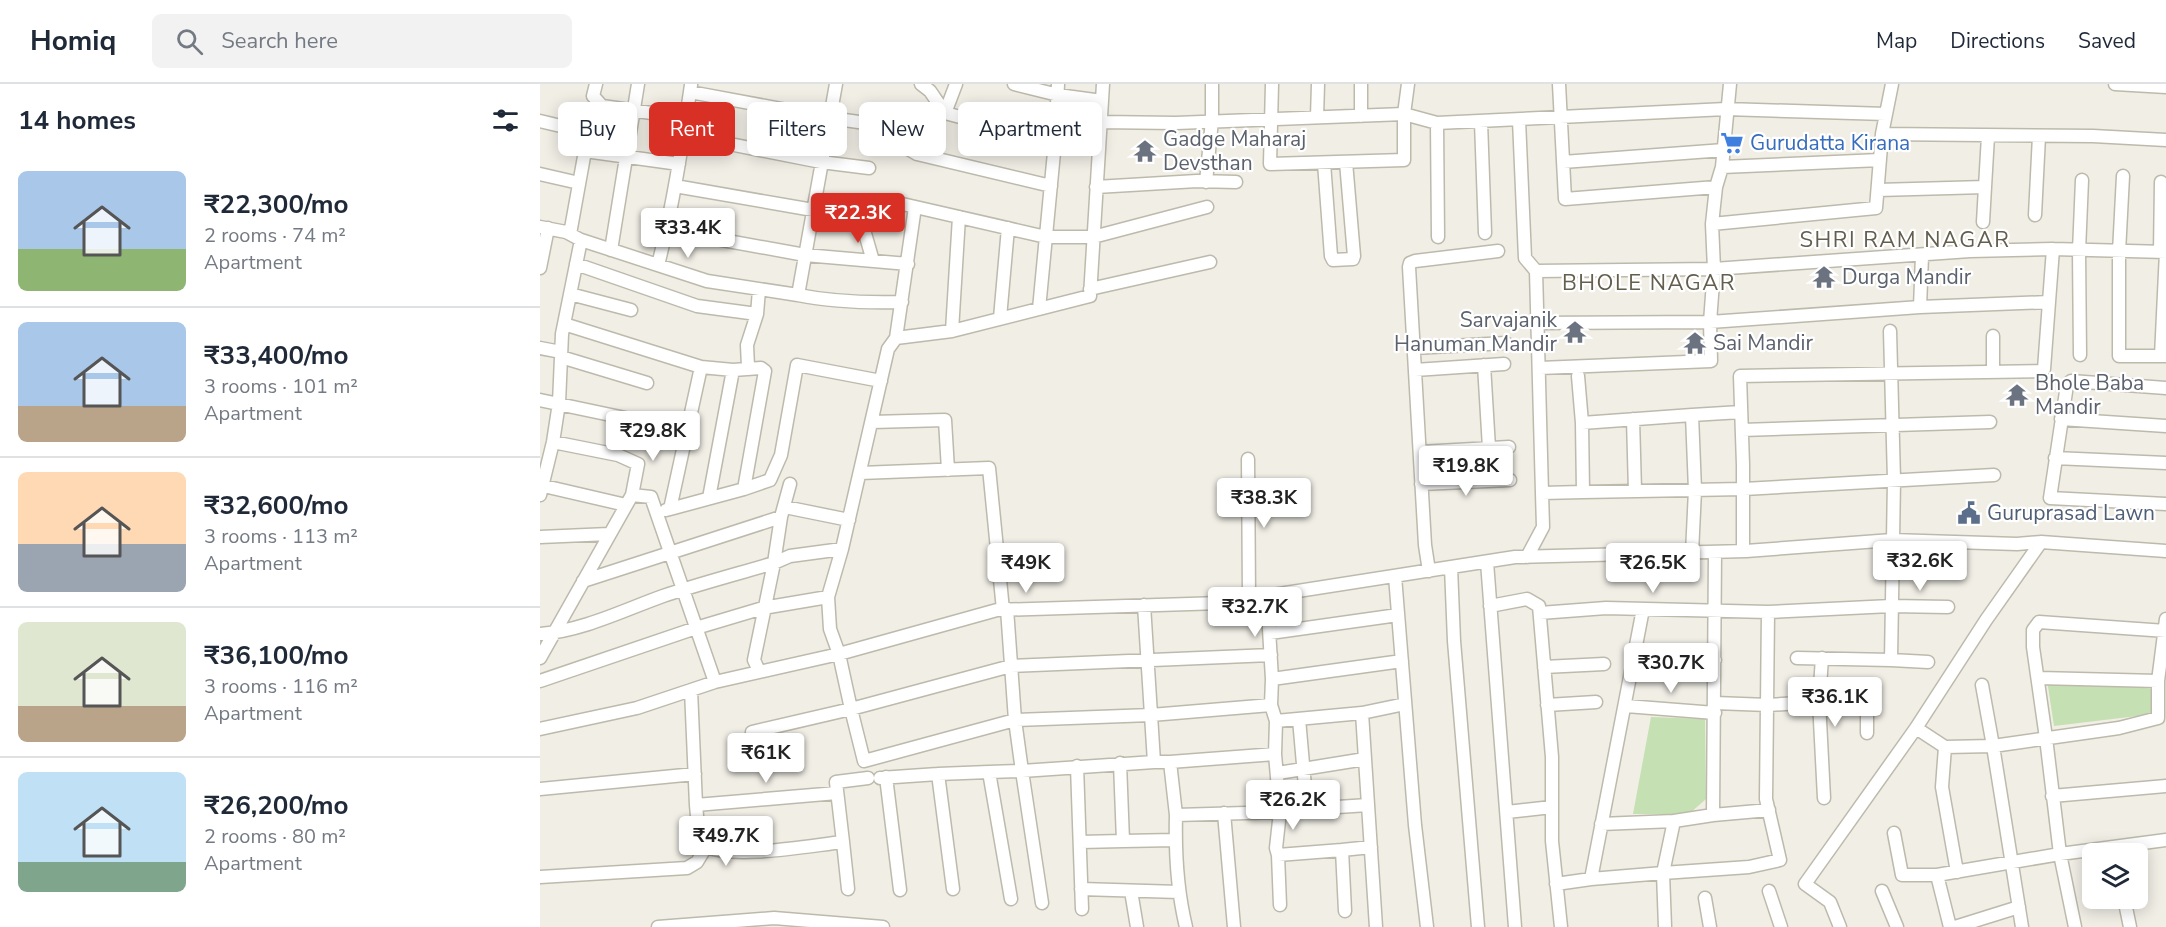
<!DOCTYPE html>
<meta charset="utf-8">
<style>
body{margin:0;font-family:"Nunito Sans",sans-serif;background:#f2f2f3;color:#1f2937;height:100vh;display:flex;flex-direction:column;font-size:22px;white-space:nowrap}
*{box-sizing:border-box;margin:0}
p{font-size:20px;color:#747a83}
.icon{flex:none;width:33px;height:33px;fill:none;stroke:currentColor;stroke-width:2;stroke-linecap:round;stroke-linejoin:round}
.map{position:relative;flex:1;overflow:hidden}
.drawer{display:flex;flex-direction:column;background:#fff;width:540px}
.drawer>*{flex:none}
.banner{position:absolute;left:18px;top:18px;width:570px;height:54px;display:flex;gap:12px}
.tools{position:absolute;left:1542px;top:759px;display:grid;gap:12px}
.tools a{display:grid;place-items:center;width:66px;height:66px;border-radius:9px;background:#fff;box-shadow:0 3px 15px #0003;font-size:30px}
.price{position:absolute;translate:-50% -51px;padding:0 14px;border-radius:6px;background:#fff;color:#222;font-size:20px;line-height:39px;filter:drop-shadow(0 2px 3px #0008)}
.price::after{content:'';position:absolute;left:50%;top:36px;width:18px;height:14px;margin-left:-9px;background:inherit;clip-path:polygon(0 0,100% 0,50% 100%)}
.price.on{background:#d93025;color:#fff}
ul{padding:0;list-style:none}
li{display:flex;align-items:center;gap:18px;height:150px;padding:0 18px}
li+li{border-top:2px solid #e0e1e3}
li span{display:grid;place-items:center;flex:none;width:168px;height:120px;border-radius:9px;color:#555}
li>.icon{margin-inline-start:auto}
span .icon{width:72px;height:72px;fill:#fffc;stroke-width:1}
li b{font-size:26px}
h2{display:flex;justify-content:space-between;align-items:center;height:72px;padding:0 18px;font-size:26px}
.tag{padding:0 21px;border-radius:9px;background:#fff;box-shadow:0 3px 15px #0003;font-size:21px;line-height:54px}
.tag.on{background:#d93025;color:#fff}
header{display:flex;align-items:center;gap:36px;box-sizing:border-box;height:84px;padding:0 30px;background:#fff;border-bottom:2px solid #e0e1e3}
header strong{font-size:28px}
nav{display:flex;gap:33px;margin-inline-start:auto;font-size:21px}
.search{width:420px;height:54px;background:#f2f2f3;display:flex;align-items:center;gap:15px;box-sizing:border-box;padding:0 21px;border-radius:9px;color:#747a83;font-size:22px}
main{display:flex;flex:1;min-height:0}
.map>svg:first-child{display:block}
.green{fill:#c5e0b2}
.lines{fill:none;stroke-linecap:round;stroke-linejoin:round}
.minor-casing{stroke:#bdbaac;stroke-width:15}
.minor{stroke:#fff;stroke-width:12}
.labels{text-anchor:middle;stroke-width:4.5;stroke-linejoin:round;paint-order:stroke}
.worship-label{font-size:21px;fill:#5b616d;stroke:#fff;text-anchor:start}
.shop-label{font-size:21px;fill:#366cbe;stroke:#fff;text-anchor:start}
.service-label{font-size:21px;fill:#4e5e75;stroke:#fff;text-anchor:start}
.neighbourhood-label{font-size:22px;letter-spacing:1.5px;fill:#635e4e;stroke:#fff}
</style>
<header>
<strong>Homiq</strong>
<div class="search"><svg class="icon" aria-label="search" viewBox="0 0 24 24"><circle cx="10" cy="10" r="6"/><path d="M15 15l6 6"/></svg>Search here</div>
<nav><a>Map</a><a>Directions</a><a>Saved</a></nav>
</header>
<main>
<section class="drawer">
<h2>14 homes<svg class="icon" aria-label="filters" viewBox="0 0 24 24"><path d="M4 7h16M4 17h16"/><circle cx="9" cy="7" r="2"/><circle cx="15" cy="17" r="2"/></svg></h2>
<ul>
<li><span style="background:linear-gradient(#a9c7e8 65%,#8fb573 0)"><svg class="icon" aria-label="home" viewBox="0 0 24 24"><path d="M3 11l9-7 9 7M6 9v11h12V9"/></svg></span><div><b>₹22,300/mo</b><p>2 rooms · 74 m²</p><p>Apartment</p></div></li>
<li><span style="background:linear-gradient(#a9c7e8 70%,#b9a48a 0)"><svg class="icon" aria-label="home" viewBox="0 0 24 24"><path d="M3 11l9-7 9 7M6 9v11h12V9"/></svg></span><div><b>₹33,400/mo</b><p>3 rooms · 101 m²</p><p>Apartment</p></div></li>
<li><span style="background:linear-gradient(#ffd9b3 60%,#9aa5b1 0)"><svg class="icon" aria-label="home" viewBox="0 0 24 24"><path d="M3 11l9-7 9 7M6 9v11h12V9"/></svg></span><div><b>₹32,600/mo</b><p>3 rooms · 113 m²</p><p>Apartment</p></div></li>
<li><span style="background:linear-gradient(#dfe7d0 70%,#b9a48a 0)"><svg class="icon" aria-label="home" viewBox="0 0 24 24"><path d="M3 11l9-7 9 7M6 9v11h12V9"/></svg></span><div><b>₹36,100/mo</b><p>3 rooms · 116 m²</p><p>Apartment</p></div></li>
<li><span style="background:linear-gradient(#bfe0f5 75%,#7fa58c 0)"><svg class="icon" aria-label="home" viewBox="0 0 24 24"><path d="M3 11l9-7 9 7M6 9v11h12V9"/></svg></span><div><b>₹26,200/mo</b><p>2 rooms · 80 m²</p><p>Apartment</p></div></li>
</ul>
</section>
<div class="map">
<svg width="1626" height="843" viewBox="0 0 1626 843">
<rect width="100%" height="100%" fill="#f0eee5"/>
<path class="green" d="M 1507,596 L 1616,605 L 1614,630 L 1514,642 Z
M 1111,633 L 1165,635 L 1166,715 L 1149,730 L 1093,730 Z"/>
<g class="lines">
<g class="minor-casing">
<path id="minor" d="M 56,0 L 53,12 L 62,22 L 147,34
M 296,0 L 258,211 C 293,218 326,219 362,218
M 381,0 L 390,7 L 405,29
M 416,0 L 405,29 L 515,58 L 499,225
M 474,0 L 518,11 L 562,17
M 732,0 L 730,80 L 864,76 L 864,30 L 897,39 L 1186,25 L 1346,30
M 1352,0 L 1342,50 L 1553,52 L 1626,56
M 1575,0 L 1626,3
M 150,8 L 290,34 L 347,42 L 358,59 L 377,70 L 511,102
M 821,32 L 821,0
M 777,33 L 778,0
M 979,36 L 985,174 L 996,187 L 1002,409 L 1003,443 L 987,473
M 0,37 L 25,43
M 561,38 L 636,39 L 864,30 L 868,0
M 941,38 L 945,149
M 897,39 L 898,153
M 144,51 L 281,78 L 329,84
M 515,58 L 518,0
M 1023,78 L 1184,66
M 784,79 L 791,172 L 793,176 L 813,175 L 814,172 L 806,78
M 1182,83 L 1340,76
M 0,90 L 39,99
M 1583,92 L 1579,168 L 1579,272 L 1621,272
M 666,98 L 672,36 L 672,0
M 135,102 L 273,126 L 320,132 L 333,177
M 556,103 L 657,97 L 696,98
M 1176,103 L 1182,83 L 1190,0
M 1338,106 L 1445,103 L 1448,52
M 358,119 L 506,153 L 553,153 L 667,123
M 375,123 L 356,254 L 348,265 L 302,465 L 288,513 L 290,545 L 299,570 L 311,625 L 471,582 L 731,571
M 1495,131 L 1499,52
M 1443,138 L 1445,103
M 1172,140 L 1336,124 L 1342,50
M 0,143 L 26,148 L 41,156 L 167,197 L 258,211
M 127,146 L 265,171 L 368,180
M 30,150 L 45,67 L 139,80
M 1513,165 L 1509,218 L 1380,223 L 1170,238 L 1174,185 L 1430,167 L 1513,165 L 1626,168
M 71,166 L 98,0
M 1620,168 L 1621,98
M 1626,168 L 1621,272 L 1626,272
M 36,180 L 157,222 L 217,230
M 118,181 C 133,122 142,62 151,1
M 0,184 L 8,144
M 996,187 L 1174,185 L 1172,140 L 1176,103 L 1025,115 L 1019,0
M 550,205 L 670,178
M 30,210 L 91,226
M 1380,223 L 1382,172
M 460,234 L 468,144
M 996,239 L 1170,238 L 1171,277 L 1000,284
M 24,240 L 161,283 L 193,286 L 221,284 L 225,287 L 204,405 L 130,425
M 412,247 L 419,133
M 356,254 L 412,247 L 550,212 L 563,0
M 0,264 L 21,268
M 874,264 L 966,259
M 1540,271 L 1539,167 L 1542,96
M 21,273 L 107,299
M 944,281 L 949,364
M 208,283 L 207,261 L 217,230 L 219,206
M 875,286 L 964,280
M 1453,288 L 1453,252
M 1038,292 L 1042,339
M 1626,304 L 1531,297 L 1527,301 L 1510,414 L 1626,420
M 0,316 L 123,342
M 1152,331 L 1201,328
M 1093,335 L 1095,407
M 1521,335 L 1626,342
M 332,338 L 405,336 L 408,386
M 1202,346 L 1450,338
M 13,358 L 78,371 L 98,380 L 92,411
M 880,368 L 969,363
M 1515,374 L 1626,379
M 708,375 L 709,514
M 320,389 L 449,384 L 463,526
M 881,400 L 970,396
M 0,401 L 86,421
M 204,405 L 230,396 L 241,371 L 257,281 L 341,297
M 1002,409 L 1043,408
M 0,411 L 13,358 L 19,319 L 22,250 L 41,156
M 169,414 L 193,286
M 245,423 L 309,436
M 126,426 L 130,425 L 161,283
M 0,453 L 69,450
M 1203,467 L 1203,381 L 1200,292 L 1502,287 L 1504,285 L 1509,218
M 1152,469 L 1155,406 L 1152,331 L 1042,339 L 1043,408 L 1204,405 L 1454,391
M 947,478 L 975,843
M 911,483 L 914,557 L 938,843
M 889,487 L 885,461 L 869,183 L 870,179 L 875,177 L 958,167
M 855,492 L 875,741 L 887,843
M 43,497 L 241,433
M 727,512 L 732,595
M 604,521 L 614,678 L 630,678 L 636,731 L 740,728 L 735,670 L 736,637
M 950,522 L 987,515 L 999,522 L 1012,673 L 1012,757 L 1021,843
M 467,525 L 475,636 L 482,687 L 449,688 L 471,815
M 1103,525 L 1051,795 L 1123,789 L 1134,737 L 1173,731 L 1175,468
M 1000,529 L 1066,524 L 1228,528
M 730,549 L 858,531
M 0,550 C 42,547 84,526 123,512 C 159,500 197,490 234,479 L 241,433 L 250,400
M 0,574 L 92,411 L 111,413 L 175,598
M 1257,574 L 1351,576 L 1354,396 L 1350,247
M 1282,574 L 1279,617 L 1284,714
M 1094,576 L 1175,576
M 1351,576 L 1388,578
M 1004,583 L 1064,580
M 219,587 L 214,576 L 234,479 L 250,472 L 302,465
M 1499,594 L 1618,597
M 0,597 L 156,544 L 223,524 L 288,513
M 151,606 L 156,721 L 159,754 L 166,763 C 198,775 267,762 303,758 L 296,698 L 328,694
M 1175,619 L 1228,621 L 1323,615 L 1326,616 L 1327,620 L 1327,649
M 1007,621 L 1056,618
M 1086,622 L 1175,629
M 822,629 L 865,620
M 759,635 L 767,725 L 828,721
M 1376,644 L 1405,663 L 1453,662 L 1442,601
M 0,645 L 97,624 L 175,598 L 299,570 L 457,526 L 681,519 L 975,473 L 1206,467 L 1352,456 L 1477,460 L 1501,458 L 1626,467
M 212,648 L 311,625 L 324,677 L 475,636 L 611,631 L 731,621
M 1405,663 L 1402,703 L 1417,788
M 630,678 L 735,670
M 580,679 L 583,757 L 635,756
M 537,682 L 542,825
M 738,689 L 825,675
M 346,693 L 360,806
M 340,694 L 398,690
M 0,705 L 155,690
M 1512,712 L 1626,702
M 156,721 L 297,709
M 967,728 L 1012,723
M 684,729 L 694,843
M 636,731 C 635,769 637,806 646,843
M 1173,731 L 1229,726
M 1061,740 L 1134,737
M 1354,749 L 1362,791 L 1397,791 L 1520,770 L 1626,756
M 303,758 L 308,805
M 540,758 L 583,757
M 738,771 L 802,766
M 1397,791 L 1410,843
M 0,793 L 147,784 L 157,778 L 166,763
M 1016,800 L 1051,795
M 413,805 L 398,690 L 449,688
M 541,805 L 639,808
M 591,807 L 597,843
M 1229,807 L 1241,843
M 1342,807 L 1357,843
M 1165,814 L 1170,843
M 1584,814 L 1590,843
M 502,819 L 482,687 L 614,678
M 740,821 L 738,771 L 736,764 L 740,728 L 767,725
M 805,827 L 802,766 L 831,763
M 118,843 L 234,834 L 343,843
M 836,843 L 822,629 L 736,637 L 731,621 L 732,595 L 862,577
M 1125,843 L 1123,789 L 1209,783 L 1240,776 L 1226,715 L 1228,528 L 1351,522 L 1408,523
M 1300,843 L 1290,818 L 1265,800 L 1376,644 L 1446,536 L 1501,458
M 1415,843 L 1479,823
M 1482,843 L 1453,662 L 1579,644 L 1618,634 L 1618,597 L 1626,535
M 1535,843 L 1520,770 L 1506,654 L 1493,563 L 1493,546 L 1499,538 L 1626,547"/>
</g>
<use href="#minor" class="minor"/>
</g>
<defs>
<g id="supermarket-bare" transform="scale(1.8)"><path d="M-6-5.5h2.5l.6 2H6L4.5 2H-2.5L-4.4-4H-6ZM-1.5 3.2a1.3 1.3 0 1 0 .1 0ZM3 3.2a1.3 1.3 0 1 0 .1 0Z" fill="#3f7fe0" stroke="#fff" stroke-width="2.5" paint-order="stroke"/></g>
<g id="temple-bare" transform="scale(1.8)"><path d="M0-6L5-2H3V0L6.5 2.5H4V6H1.5V3h-3V6H-4V2.5H-6.5L-3 0V-2H-5Z" fill="#6b7280" stroke="#fff" stroke-width="2.5" paint-order="stroke"/></g>
<g id="civic-bare" transform="scale(1.8)"><path d="M-.6-6.5H3V-4.5H.6V-3L4-1V1h2V6H-6V1h2V-1L-.6-3ZM-1.2 2.5V6h2.4V2.5Z" fill="#5c6f8a" stroke="#fff" stroke-width="2.5" paint-order="stroke"/></g>
</defs>
<g fill-rule="evenodd">
<use href="#supermarket-bare" x="1192" y="59"/>
<use href="#temple-bare" x="605" y="67"/>
<use href="#temple-bare" x="1284" y="193"/>
<use href="#temple-bare" x="1035" y="248"/>
<use href="#temple-bare" x="1155" y="259"/>
<use href="#temple-bare" x="1477" y="311"/>
<use href="#civic-bare" x="1429" y="429"/>
</g>
<g class="labels">
<g class="worship-label">
<text x="623" y="62">Gadge Maharaj<tspan x="623" dy="24">Devsthan</tspan></text>
<text x="1302" y="200">Durga Mandir</text>
<text x="1017" y="243" text-anchor="end">Sarvajanik<tspan x="1017" dy="24">Hanuman Mandir</tspan></text>
<text x="1173" y="266">Sai Mandir</text>
<text x="1495" y="306">Bhole Baba<tspan x="1495" dy="24">Mandir</tspan></text>
</g>
<g class="shop-label">
<text x="1210" y="66">Gurudatta Kirana</text>
</g>
<g class="service-label">
<text x="1447" y="436">Guruprasad Lawn</text>
</g>
<g class="neighbourhood-label">
<text x="1365" y="163">SHRI RAM NAGAR</text>
<text x="1109" y="206">BHOLE NAGAR</text>
</g>
</g>
</svg>
<div class="tools">
<a><svg class="icon" aria-label="layers" viewBox="0 0 24 24"><path d="M12 4l9 5-9 5-9-5zM3 14l9 5 9-5"/></svg></a>
</div>
<b class="price on" style="left:318px;top:160px">₹22.3K</b>
<b class="price" style="left:148px;top:175px">₹33.4K</b>
<b class="price" style="left:113px;top:378px">₹29.8K</b>
<b class="price" style="left:926px;top:413px">₹19.8K</b>
<b class="price" style="left:724px;top:445px">₹38.3K</b>
<b class="price" style="left:1380px;top:508px">₹32.6K</b>
<b class="price" style="left:486px;top:510px">₹49K</b>
<b class="price" style="left:1113px;top:510px">₹26.5K</b>
<b class="price" style="left:715px;top:554px">₹32.7K</b>
<b class="price" style="left:1131px;top:610px">₹30.7K</b>
<b class="price" style="left:1295px;top:644px">₹36.1K</b>
<b class="price" style="left:226px;top:700px">₹61K</b>
<b class="price" style="left:753px;top:747px">₹26.2K</b>
<b class="price" style="left:186px;top:783px">₹49.7K</b>
<div class="banner">
<a class="tag">Buy</a>
<a class="tag on">Rent</a>
<a class="tag">Filters</a>
<a class="tag">New</a>
<a class="tag">Apartment</a>
</div>
</div>
</main>
